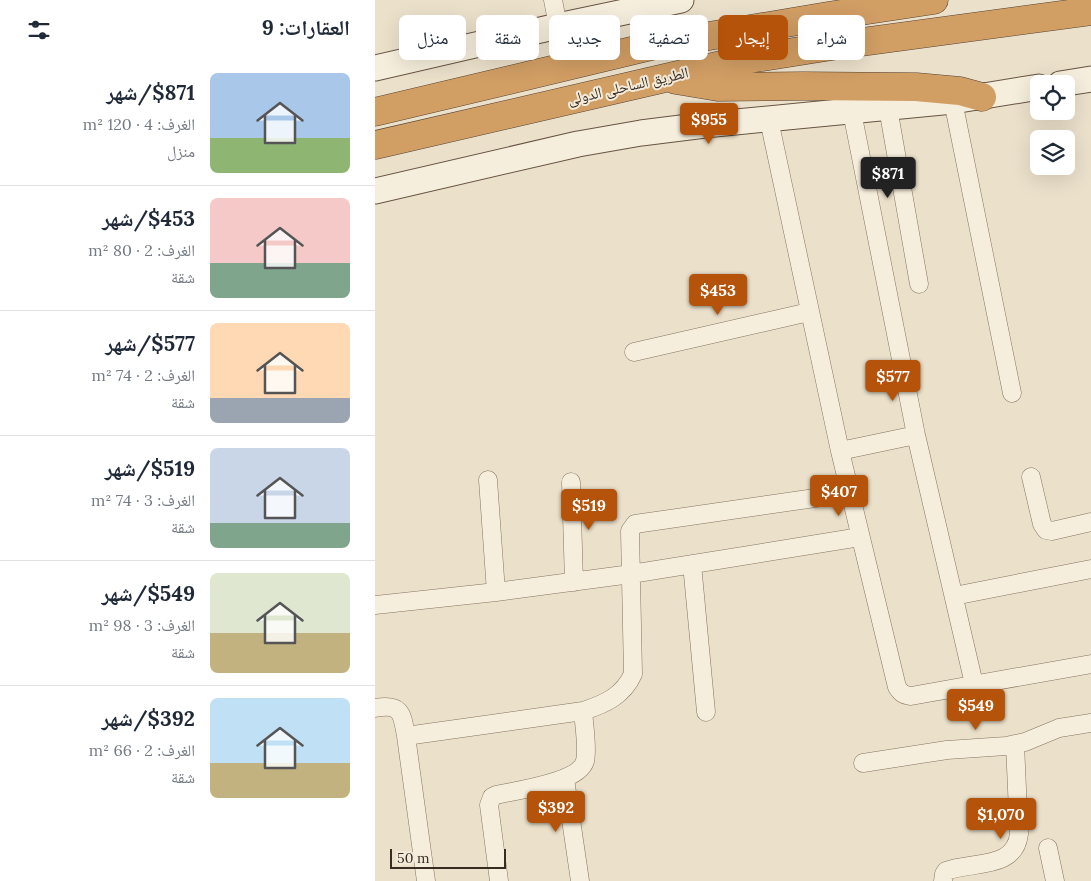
<!DOCTYPE html>
<html lang="ar">
<meta charset="utf-8">
<style>
body{margin:0;font-family:Lora,"Noto Naskh Arabic",serif;background:#f2f2f3;color:#1f2937;direction:rtl;height:100vh;display:flex;flex-direction:column;font-size:19px;white-space:nowrap}
*{box-sizing:border-box;margin:0}
p{font-size:16px;color:#747a83}
.icon{flex:none;width:28px;height:28px;fill:none;stroke:currentColor;stroke-width:2;stroke-linecap:round;stroke-linejoin:round}
.map{position:relative;flex:1;overflow:hidden;direction:ltr}
.sheet{display:flex;flex-direction:column;background:#fff;width:375px}
.sheet>*{flex:none}
.hud{position:absolute;left:15px;top:15px;width:475px;height:45px;direction:rtl;display:flex;gap:10px}
.controls{position:absolute;left:655px;top:75px;display:grid;gap:10px}
.controls a{display:grid;place-items:center;width:45px;height:45px;border-radius:8px;background:#fff;box-shadow:0 5px 20px #0002;font-size:25px}
.scale{position:absolute;left:15px;bottom:12px;width:116px;box-sizing:border-box;padding-left:5px;border:2px solid #382c22;border-top:0;font-size:14px;line-height:18px;white-space:nowrap;color:#382c22;-webkit-text-stroke:4px #f3ebd9;paint-order:stroke}
.price{position:absolute;translate:-50% -42px;padding:0 11px;border-radius:5px;background:#b45309;color:#fff;font-size:16px;line-height:32px;filter:drop-shadow(0 1px 2px #0008)}
.price::after{content:'';position:absolute;left:50%;top:30px;width:15px;height:11px;margin-left:-8px;background:inherit;clip-path:polygon(0 0,100% 0,50% 100%)}
.price.on{background:#222;color:#fff}
ul{padding:0;list-style:none}
li{display:flex;align-items:center;gap:15px;height:125px;padding:0 25px}
li+li{border-top:1px solid #e0e1e3}
li span{display:grid;place-items:center;flex:none;width:140px;height:100px;border-radius:8px;color:#555}
li>.icon{margin-inline-start:auto}
span .icon{width:60px;height:60px;fill:#fffc;stroke-width:1}
li b{font-size:21px}
h2{display:flex;justify-content:space-between;align-items:center;height:60px;padding:0 25px;font-size:21px}
.chip{padding:0 18px;border-radius:8px;background:#fff;box-shadow:0 5px 20px #0002;font-size:18px;line-height:45px}
.chip.on{background:#b45309;color:#fff}
main{display:flex;flex:1;min-height:0}
.map>svg:first-child{display:block}
.lines{fill:none;stroke-linecap:round;stroke-linejoin:round}
.street-casing{stroke:#867360;stroke-width:19}
.secondary-casing{stroke:#685443;stroke-width:27}
.highway-casing{stroke:#544233;stroke-width:29}
.street{stroke:#f6eedc;stroke-width:18}
.secondary{stroke:#f6eedc;stroke-width:25}
.highway{stroke:#d19e64;stroke-width:28}
.labels{text-anchor:middle;stroke-width:4;stroke-linejoin:round;paint-order:stroke}
.street-label{font-size:15px;fill:#382c22;stroke:#f3ebd9}
</style>
<main>
<div class="map">
<svg width="716" height="881" viewBox="0 0 716 881">
<rect width="100%" height="100%" fill="#ebe0ca"/>
<g class="lines">
<g class="street-casing">
<path id="street" d="M 178,0 L 183,26
M 578,101 L 637,393
M 513,108 L 544,284
M 477,112 L 541,435 L 599,684
M 394,120 L 465,451 L 522,687 C 526,693 528,695 536,696 L 716,664
M 259,352 L 434,312
M 465,451 L 541,435
M 656,477 L 667,524 L 671,530 L 677,531 L 716,522
M 113,480 L 121,592
M 196,482 L 199,582
M 317,564 L 331,712
M 579,596 L 716,569
M 0,605 L 121,592 L 256,574 L 485,537
M 0,708 C 27,703 27,714 31,736 L 51,881
M 31,736 L 208,711 C 230,704 248,696 258,674 L 255,531 L 260,524 L 475,493
M 488,763 L 572,750 L 631,746 L 650,742 L 684,728 L 716,723
M 190,779 L 205,881
M 673,848 L 680,881
M 124,881 L 114,805 L 117,797 L 121,795 C 142,790 204,783 210,761 C 213,748 209,725 208,711
M 568,881 L 569,874 L 571,871 C 598,861 640,870 644,834 L 640,744"/>
</g>
<g class="secondary-casing">
<path id="secondary" d="M 0,68 L 183,26 L 306,0
M 685,84 L 716,79
M 0,191 L 203,144 L 266,133 L 330,125 L 578,101 L 664,87"/>
</g>
<g class="highway-casing">
<path id="highway" d="M 301,80 L 343,87 L 428,86 L 541,87 L 585,91 L 607,97
M 0,112 L 281,45 L 453,16 L 559,0
M 0,145 L 368,60 L 457,46 L 716,11"/>
</g>
<use href="#street" class="street"/>
<use href="#secondary" class="secondary"/>
<use href="#highway" class="highway"/>
</g>
<g class="labels">
<g class="street-label">
<text transform="translate(253 86) rotate(-13)" y="5">الطريق الساحلى الدولى</text>
</g>
</g>
</svg>
<div class="controls">
<a><svg class="icon" aria-label="locate" viewBox="0 0 24 24"><circle cx="12" cy="12" r="6"/><path d="M12 2v4M12 18v4M2 12h4M18 12h4"/></svg></a>
<a><svg class="icon" aria-label="layers" viewBox="0 0 24 24"><path d="M12 4l9 5-9 5-9-5zM3 14l9 5 9-5"/></svg></a>
</div>
<div class="scale">50 m</div>
<b class="price" style="left:334px;top:145px">$955</b>
<b class="price on" style="left:513px;top:199px">$871</b>
<b class="price" style="left:343px;top:316px">$453</b>
<b class="price" style="left:518px;top:402px">$577</b>
<b class="price" style="left:464px;top:517px">$407</b>
<b class="price" style="left:214px;top:531px">$519</b>
<b class="price" style="left:601px;top:731px">$549</b>
<b class="price" style="left:181px;top:833px">$392</b>
<b class="price" style="left:626px;top:840px">$1,070</b>
<div class="hud">
<a class="chip">شراء</a>
<a class="chip on">إيجار</a>
<a class="chip">تصفية</a>
<a class="chip">جديد</a>
<a class="chip">شقة</a>
<a class="chip">منزل</a>
</div>
</div>
<section class="sheet">
<h2>العقارات: 9<svg class="icon" aria-label="filters" viewBox="0 0 24 24"><path d="M4 7h16M4 17h16"/><circle cx="9" cy="7" r="2"/><circle cx="15" cy="17" r="2"/></svg></h2>
<ul>
<li><span style="background:linear-gradient(#a9c7e8 65%,#8fb573 0)"><svg class="icon" aria-label="home" viewBox="0 0 24 24"><path d="M3 11l9-7 9 7M6 9v11h12V9"/></svg></span><div><b>$871/شهر</b><p>الغرف: 4 · 120 m²</p><p>منزل</p></div></li>
<li><span style="background:linear-gradient(#f6c9c9 65%,#7fa58c 0)"><svg class="icon" aria-label="home" viewBox="0 0 24 24"><path d="M3 11l9-7 9 7M6 9v11h12V9"/></svg></span><div><b>$453/شهر</b><p>الغرف: 2 · 80 m²</p><p>شقة</p></div></li>
<li><span style="background:linear-gradient(#ffd9b3 75%,#9aa5b1 0)"><svg class="icon" aria-label="home" viewBox="0 0 24 24"><path d="M3 11l9-7 9 7M6 9v11h12V9"/></svg></span><div><b>$577/شهر</b><p>الغرف: 2 · 74 m²</p><p>شقة</p></div></li>
<li><span style="background:linear-gradient(#c9d6e8 75%,#7fa58c 0)"><svg class="icon" aria-label="home" viewBox="0 0 24 24"><path d="M3 11l9-7 9 7M6 9v11h12V9"/></svg></span><div><b>$519/شهر</b><p>الغرف: 3 · 74 m²</p><p>شقة</p></div></li>
<li><span style="background:linear-gradient(#dfe7d0 60%,#c2b280 0)"><svg class="icon" aria-label="home" viewBox="0 0 24 24"><path d="M3 11l9-7 9 7M6 9v11h12V9"/></svg></span><div><b>$549/شهر</b><p>الغرف: 3 · 98 m²</p><p>شقة</p></div></li>
<li><span style="background:linear-gradient(#bfe0f5 65%,#c2b280 0)"><svg class="icon" aria-label="home" viewBox="0 0 24 24"><path d="M3 11l9-7 9 7M6 9v11h12V9"/></svg></span><div><b>$392/شهر</b><p>الغرف: 2 · 66 m²</p><p>شقة</p></div></li>
</ul>
</section>
</main>
